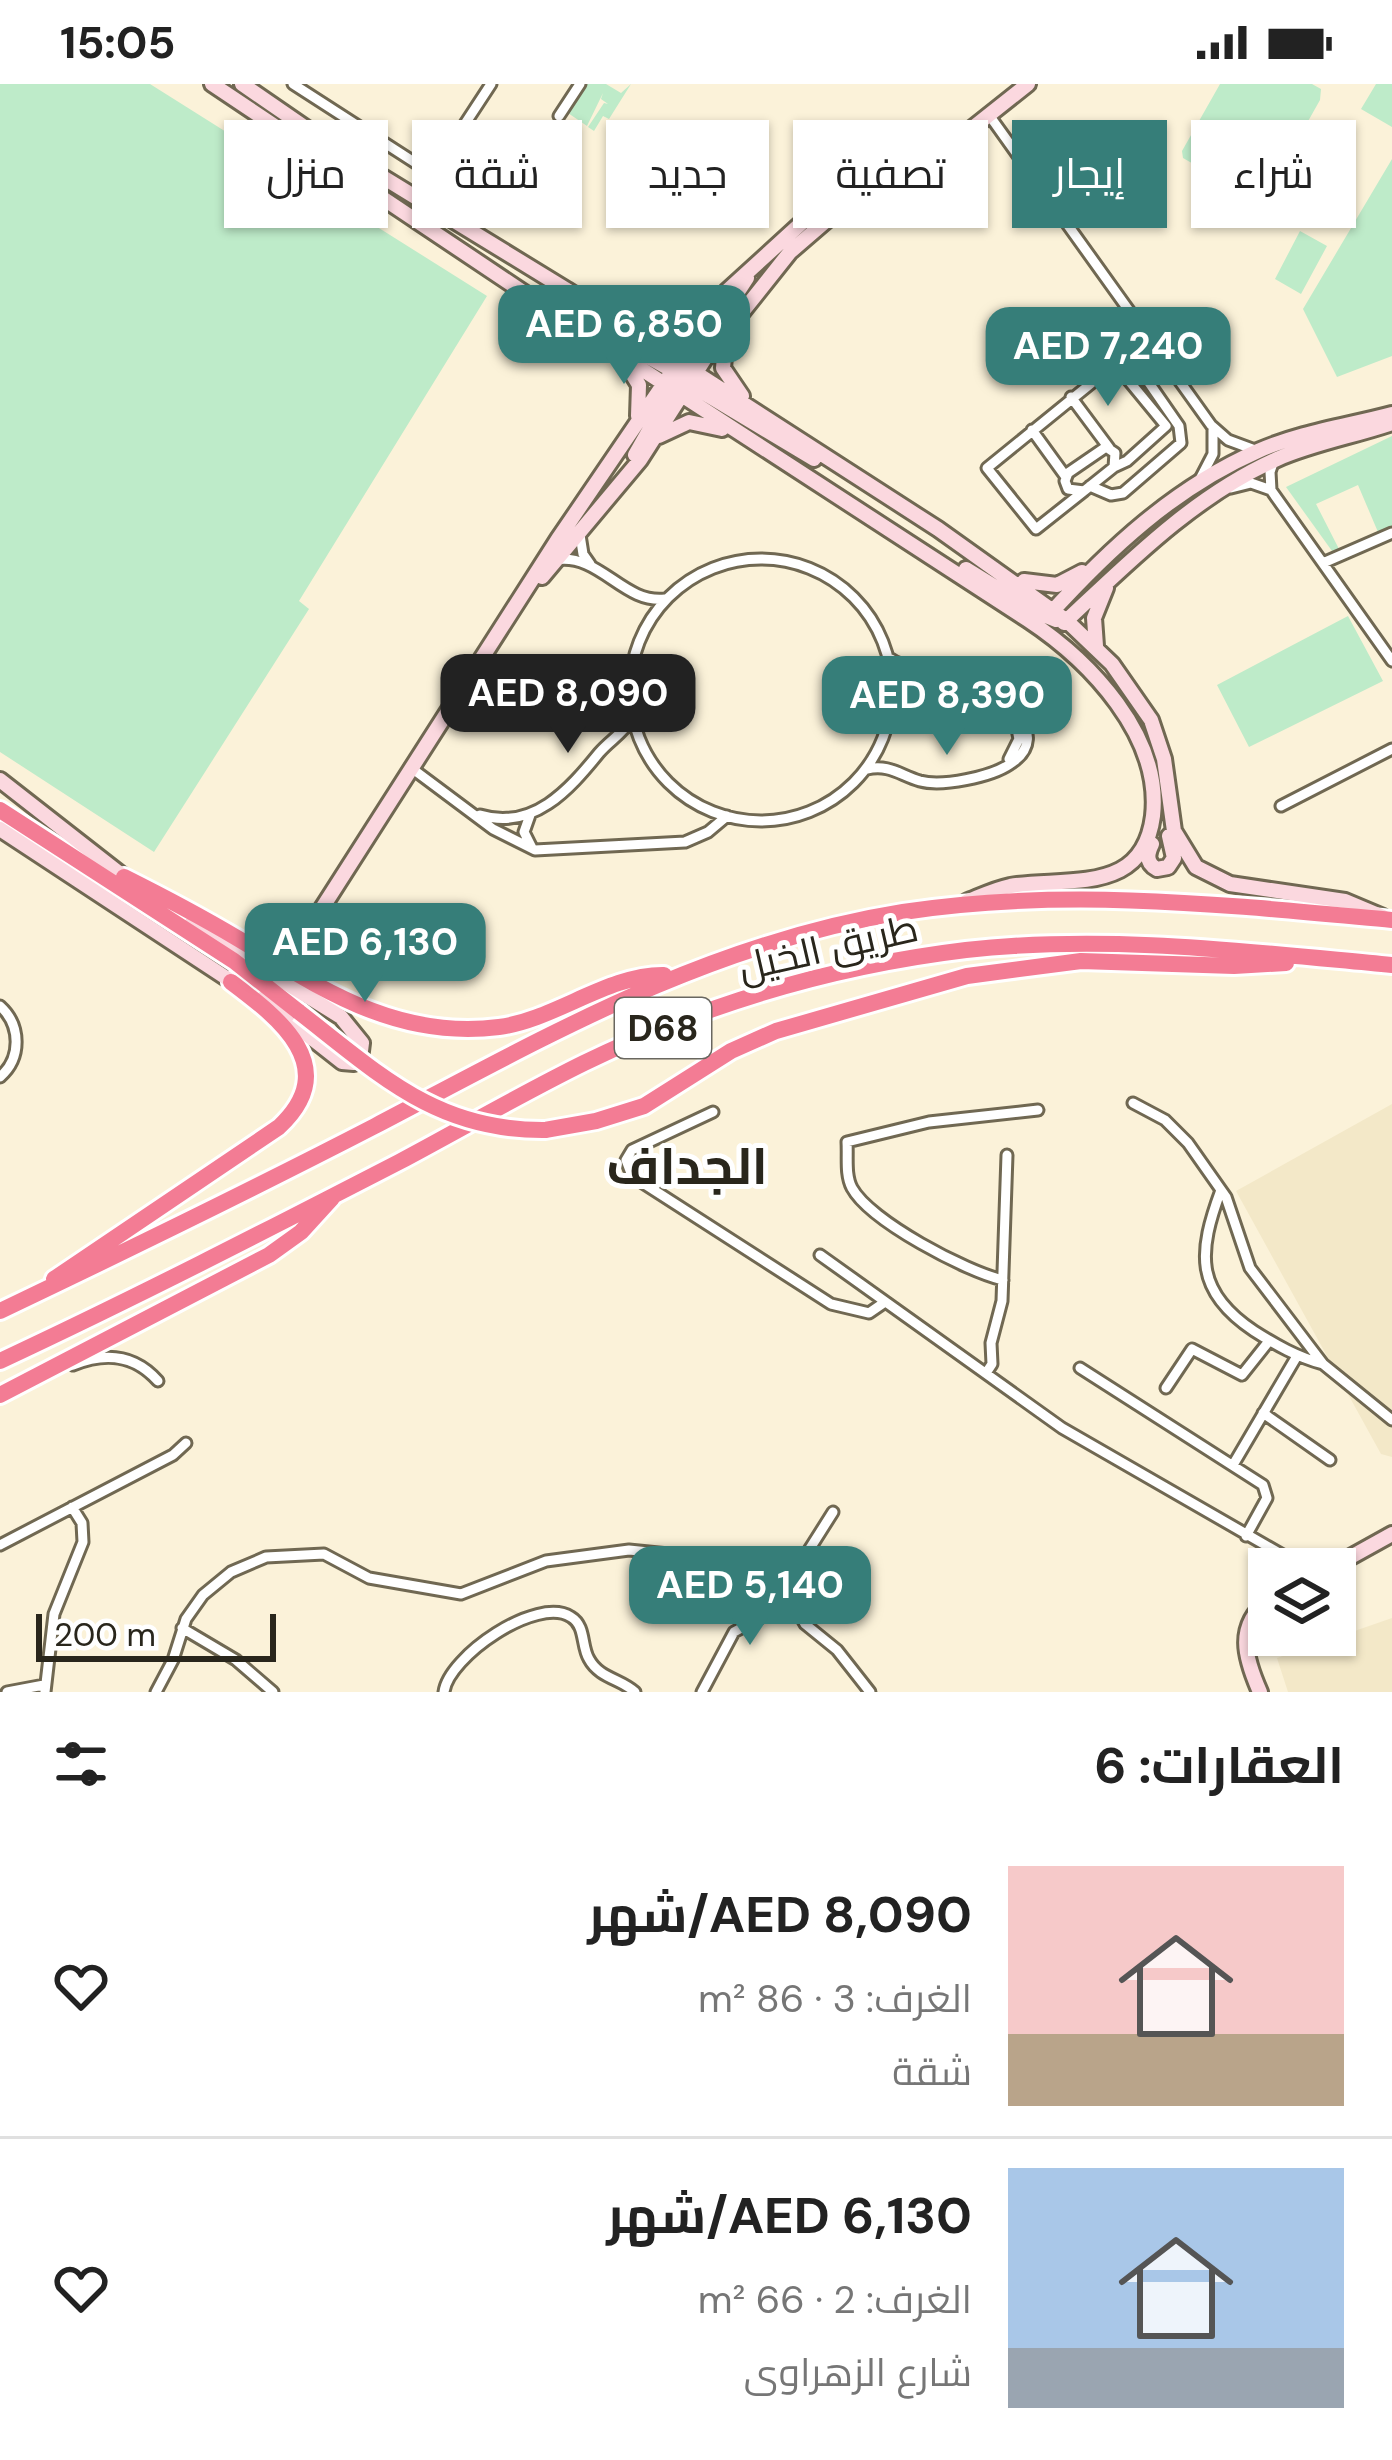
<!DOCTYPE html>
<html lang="ar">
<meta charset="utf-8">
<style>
body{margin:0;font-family:"DM Sans",Cairo,sans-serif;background:#f6f6f6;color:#222;direction:rtl;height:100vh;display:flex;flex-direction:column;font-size:45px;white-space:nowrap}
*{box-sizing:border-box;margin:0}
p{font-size:39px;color:#767676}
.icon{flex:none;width:66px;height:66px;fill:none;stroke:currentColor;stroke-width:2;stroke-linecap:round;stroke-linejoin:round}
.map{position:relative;height:1608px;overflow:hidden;direction:ltr}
.panel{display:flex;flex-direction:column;background:#fff;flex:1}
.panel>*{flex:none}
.hud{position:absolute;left:36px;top:36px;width:1320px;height:108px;direction:rtl;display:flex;gap:24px}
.buttons{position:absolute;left:1248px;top:1464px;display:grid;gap:24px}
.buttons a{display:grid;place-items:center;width:108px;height:108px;border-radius:0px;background:#fff;box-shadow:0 3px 9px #0004;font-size:60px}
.scale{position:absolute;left:36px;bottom:30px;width:240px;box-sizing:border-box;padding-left:12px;border:6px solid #29261c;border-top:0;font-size:33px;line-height:42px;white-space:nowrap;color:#29261c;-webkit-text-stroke:9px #fff;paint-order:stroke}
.price{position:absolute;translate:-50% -102px;padding:0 27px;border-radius:24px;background:#367e79;color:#fff;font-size:39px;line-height:78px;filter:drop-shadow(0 3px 6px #0008)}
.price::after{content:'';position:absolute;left:50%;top:72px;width:36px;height:27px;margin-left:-18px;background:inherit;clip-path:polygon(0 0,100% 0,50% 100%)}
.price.on{background:#222;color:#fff}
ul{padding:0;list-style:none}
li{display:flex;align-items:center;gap:36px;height:300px;padding:0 48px}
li+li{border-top:3px solid #e0e0e0}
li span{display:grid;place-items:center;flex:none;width:336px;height:240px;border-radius:0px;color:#555}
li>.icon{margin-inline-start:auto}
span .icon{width:144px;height:144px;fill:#fffc;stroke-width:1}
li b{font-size:51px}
h2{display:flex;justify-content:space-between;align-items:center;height:144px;padding:0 48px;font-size:51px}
.tag{padding:0 42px;border-radius:0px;background:#fff;box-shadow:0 3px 9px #0004;font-size:42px;line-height:108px}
.tag.on{background:#367e79;color:#fff}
.status{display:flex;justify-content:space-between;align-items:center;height:84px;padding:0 60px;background:#fff;direction:ltr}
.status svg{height:33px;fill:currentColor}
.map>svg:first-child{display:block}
.built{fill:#f3e8c8}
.green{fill:#beebc9}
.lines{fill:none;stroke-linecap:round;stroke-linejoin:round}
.street-casing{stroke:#706852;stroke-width:15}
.secondary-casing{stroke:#706852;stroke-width:20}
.highway-casing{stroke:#fff;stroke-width:22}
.street{stroke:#fff;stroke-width:9}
.secondary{stroke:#fbd8df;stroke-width:14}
.highway{stroke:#f37c94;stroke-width:16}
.highway-bridge-casing{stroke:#fff;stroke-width:22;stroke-linecap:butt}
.highway-bridge{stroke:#f37c94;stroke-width:16}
.labels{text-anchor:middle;stroke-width:10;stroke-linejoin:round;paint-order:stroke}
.shield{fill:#fff;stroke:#696760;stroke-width:3}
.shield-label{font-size:36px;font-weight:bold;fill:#29261c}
.street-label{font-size:39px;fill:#29261c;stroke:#fff}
.district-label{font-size:51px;font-weight:bold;fill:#29261c;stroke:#fff}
</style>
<div class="status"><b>15:05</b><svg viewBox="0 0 49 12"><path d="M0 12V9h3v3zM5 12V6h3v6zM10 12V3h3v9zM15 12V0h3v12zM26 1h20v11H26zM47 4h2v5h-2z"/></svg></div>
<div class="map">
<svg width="1392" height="1608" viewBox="0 0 1392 1608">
<rect width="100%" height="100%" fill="#fbf2d9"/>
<path class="built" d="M 1392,1020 L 1392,1373 L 1381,1370 L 1236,1107 Z
M 1392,1534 L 1392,1608 L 1288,1608 L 1277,1574 Z"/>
<path class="green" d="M 0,0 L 150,0 L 487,212 L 299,517 L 309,525 L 154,768 L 0,668 Z
M 585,0 L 606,0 L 621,9 L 631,0 L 609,35 L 603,32 L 594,47 L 588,43 L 604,19 L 608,20 L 601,15 L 603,9 L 587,42 L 568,29 Z
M 1220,0 L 1312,0 L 1321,5 L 1320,16 L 1267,110 L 1259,118 L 1183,74 L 1182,67 Z
M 1376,0 L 1392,0 L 1392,43 L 1361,25 Z
M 1392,75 L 1392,272 L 1337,293 L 1303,225 Z
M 1300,147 L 1327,162 L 1301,210 L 1275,195 Z
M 1392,352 L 1392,442 L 1378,448 L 1358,401 L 1316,420 L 1339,465 L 1332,467 L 1286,403 Z
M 1348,532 L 1383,597 L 1249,663 L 1217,601 Z"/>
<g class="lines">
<g class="street-casing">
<path id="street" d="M 293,0 L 428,87 L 438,81 L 491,0
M 989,31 L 1211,341 L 1228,356 L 1255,366
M 559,32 L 580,0
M 332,62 L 348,58 L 361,44
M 1071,313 L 1109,364
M 1032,346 L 1066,393
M 1106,363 L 1115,369 L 1114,383 L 1084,407 L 1068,405 L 1065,397 L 1068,389 Z
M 1274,376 L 1270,388 L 1271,406 L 1392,577
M 1199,397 L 1213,370 L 1213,346
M 1090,402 L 1111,411 L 1123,409 L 1181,359 L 1179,342 L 1136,280 L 1138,270 L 1153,257
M 1231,404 L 1251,399 L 1271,406
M 1084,407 L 1036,445 L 987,384 L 1115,280 L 1166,342 L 1127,377 L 1114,383
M 580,451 L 583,470 L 590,480
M630 606a131 131 0 1 1 262 0a131 131 0 1 1-262 0Z
M 556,476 C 600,469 623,520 665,515
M 1323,479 L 1392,449
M 1009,675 L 1019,655 L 1014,630
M 410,683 L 493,745 L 535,766 L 685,758 L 708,748 L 727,732
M 867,685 C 889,680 900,691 920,697 C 942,703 991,693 1010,680 C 1057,650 997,605 970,590 C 944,575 913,591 891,575
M 1281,722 L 1392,665
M 480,731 C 533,747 569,706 599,669 C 610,656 624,649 632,634
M 530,731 L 524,748 L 532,764
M 0,922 C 21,941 22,974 0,993
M 1133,1019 L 1165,1036 L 1188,1059 L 1226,1113 L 1250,1184 L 1323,1280 L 1392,1336
M 713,1028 L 632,1066 L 626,1076 L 632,1092 L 831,1220 L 869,1229 L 885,1218
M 1221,1106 C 1198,1168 1194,1207 1254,1247 C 1276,1261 1297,1273 1323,1280
M 820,1171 L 1062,1344 L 1307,1485
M 1003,1196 C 967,1188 870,1137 852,1104 C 845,1091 848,1073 847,1058 L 929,1038 L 1038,1026
M 73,1281 C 105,1268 134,1270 158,1297
M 1080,1284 L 1263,1401 L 1267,1414 L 1246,1452
M 986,1289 L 992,1280 L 991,1259 L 1002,1217 L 1007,1071
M 1166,1304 L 1192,1265 L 1242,1291 L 1269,1257
M 1263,1329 L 1330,1376
M 1233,1381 L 1297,1272
M 0,1461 L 173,1371 L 186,1359
M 767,1491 L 805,1469
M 790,1511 L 809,1466 L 833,1428
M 182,1544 L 236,1576 L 273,1608
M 7,1608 L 44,1601
M 45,1608 L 54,1530 L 83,1458 L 82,1439 L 72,1423
M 156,1608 L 173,1576 L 186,1535 L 203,1511 L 231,1488 L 266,1473 L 324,1470 L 369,1494 L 461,1510 L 546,1477 L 629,1466 L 708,1474 L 767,1491 L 787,1508 L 805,1540 L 837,1566 L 870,1608
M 444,1608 C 448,1573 537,1511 571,1533 C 586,1542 581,1562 589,1575 C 599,1594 621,1595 635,1608
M 702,1608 L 734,1548 L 793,1516"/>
</g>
<g class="secondary-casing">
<path id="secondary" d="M 212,0 L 526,210 L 1028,536 C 1090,577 1162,652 1153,732 C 1150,755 1141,775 1120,786 C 1089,802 1044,796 1010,802 C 995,805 981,812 966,818
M 242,0 L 332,62 L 567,206 L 938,445 L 1067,537 L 1112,580 L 1151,636 L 1164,675 L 1174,747 L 1196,783 L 1230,800 L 1345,817 L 1383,833
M 564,226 L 675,288
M 637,244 C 660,256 680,253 700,238
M 726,251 L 723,284 L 742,312
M 626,280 L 639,301 L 638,332
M 684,291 L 747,194
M 663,298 L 689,300 L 814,375
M 659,352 L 689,338 L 722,345
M 635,371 L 677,297
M 966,485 L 1036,528 L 1056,536
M 542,493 L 640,376 L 704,276 L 790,168 L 848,118 L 902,91
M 1024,497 L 1057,501 L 1082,488
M 1048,532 C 1109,465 1174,404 1258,367 C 1301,348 1347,342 1392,330
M 1064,539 C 1129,478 1194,412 1277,375 C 1313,359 1354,352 1392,339
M 1096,562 L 1094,534 L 1106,504
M 0,696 L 128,796
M 0,745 L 237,901
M 1152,760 C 1147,770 1146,779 1157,785 L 1168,783 L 1174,774 L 1169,752
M 191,840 L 341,933 L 362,959 L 360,975 L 354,979 L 342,978 L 262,915
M 313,897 L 299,874 L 312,840 L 558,455 L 727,207 L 830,113 L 859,97 L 922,76 L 970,46 L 1028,0
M 1329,1485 L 1392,1450
M 1260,1608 C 1245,1574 1235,1542 1269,1516"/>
</g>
<g class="highway-casing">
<path id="highway" d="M 0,726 L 234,877 L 299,928
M 124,793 C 162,812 200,832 237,854 C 321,904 395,956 499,943 C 554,936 609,890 664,891
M 545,1046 L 596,1037 L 644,1022 L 731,967 L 776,947 L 967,892 L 1081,877 L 1234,882 L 1286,879
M 54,1195 L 279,1043 C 343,983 279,934 231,898
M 0,1227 C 126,1167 251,1106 375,1042 C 547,952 708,859 903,828 C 1067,803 1228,821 1392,836
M 0,1277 C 135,1214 267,1146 399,1078 C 461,1045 521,1010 584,979 C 703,921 833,882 966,866 C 1108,850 1250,868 1392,881
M 0,1311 L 269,1171 L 301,1148 L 332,1114"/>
</g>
<use href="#street" class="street"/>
<use href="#secondary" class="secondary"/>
<use href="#highway" class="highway"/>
<g class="highway-bridge-casing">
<path id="highway-bridge" d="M 299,928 C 380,991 437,1047 545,1046"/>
</g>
<use href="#highway-bridge" class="highway-bridge"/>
</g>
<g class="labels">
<rect class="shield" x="615" y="914" width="96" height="60" rx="9"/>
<g class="shield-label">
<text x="663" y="957">D68</text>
</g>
<g class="street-label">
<text transform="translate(828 863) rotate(-13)" y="14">طريق الخيل</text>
</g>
<g class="district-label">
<text x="687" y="1100">الجداف</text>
</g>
</g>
</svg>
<div class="buttons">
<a><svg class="icon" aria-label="layers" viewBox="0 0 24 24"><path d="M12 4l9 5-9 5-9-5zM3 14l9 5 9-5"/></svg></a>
</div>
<div class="scale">200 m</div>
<b class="price" style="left:624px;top:303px">AED 6,850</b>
<b class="price" style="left:1108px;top:325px">AED 7,240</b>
<b class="price on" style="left:568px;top:672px">AED 8,090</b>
<b class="price" style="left:947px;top:674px">AED 8,390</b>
<b class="price" style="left:365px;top:921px">AED 6,130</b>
<b class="price" style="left:750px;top:1564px">AED 5,140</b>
<div class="hud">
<a class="tag">شراء</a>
<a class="tag on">إيجار</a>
<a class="tag">تصفية</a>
<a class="tag">جديد</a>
<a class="tag">شقة</a>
<a class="tag">منزل</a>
</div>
</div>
<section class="panel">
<h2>العقارات: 6<svg class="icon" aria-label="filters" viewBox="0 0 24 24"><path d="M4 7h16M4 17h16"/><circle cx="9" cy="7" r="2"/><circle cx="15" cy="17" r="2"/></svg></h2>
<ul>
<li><span style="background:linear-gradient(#f6c9c9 70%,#b9a48a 0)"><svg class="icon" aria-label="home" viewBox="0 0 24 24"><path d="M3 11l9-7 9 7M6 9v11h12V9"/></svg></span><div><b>AED 8,090/شهر</b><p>الغرف: 3 · 86 m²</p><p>شقة</p></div><svg class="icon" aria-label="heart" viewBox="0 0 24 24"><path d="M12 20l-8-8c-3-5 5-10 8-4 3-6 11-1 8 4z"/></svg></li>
<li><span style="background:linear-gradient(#a9c7e8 75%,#9aa5b1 0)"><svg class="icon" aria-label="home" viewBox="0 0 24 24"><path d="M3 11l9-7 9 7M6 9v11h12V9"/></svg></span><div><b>AED 6,130/شهر</b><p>الغرف: 2 · 66 m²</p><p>شارع الزهراوى</p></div><svg class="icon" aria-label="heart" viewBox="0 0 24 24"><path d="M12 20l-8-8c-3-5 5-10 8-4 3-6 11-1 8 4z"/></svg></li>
</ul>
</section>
